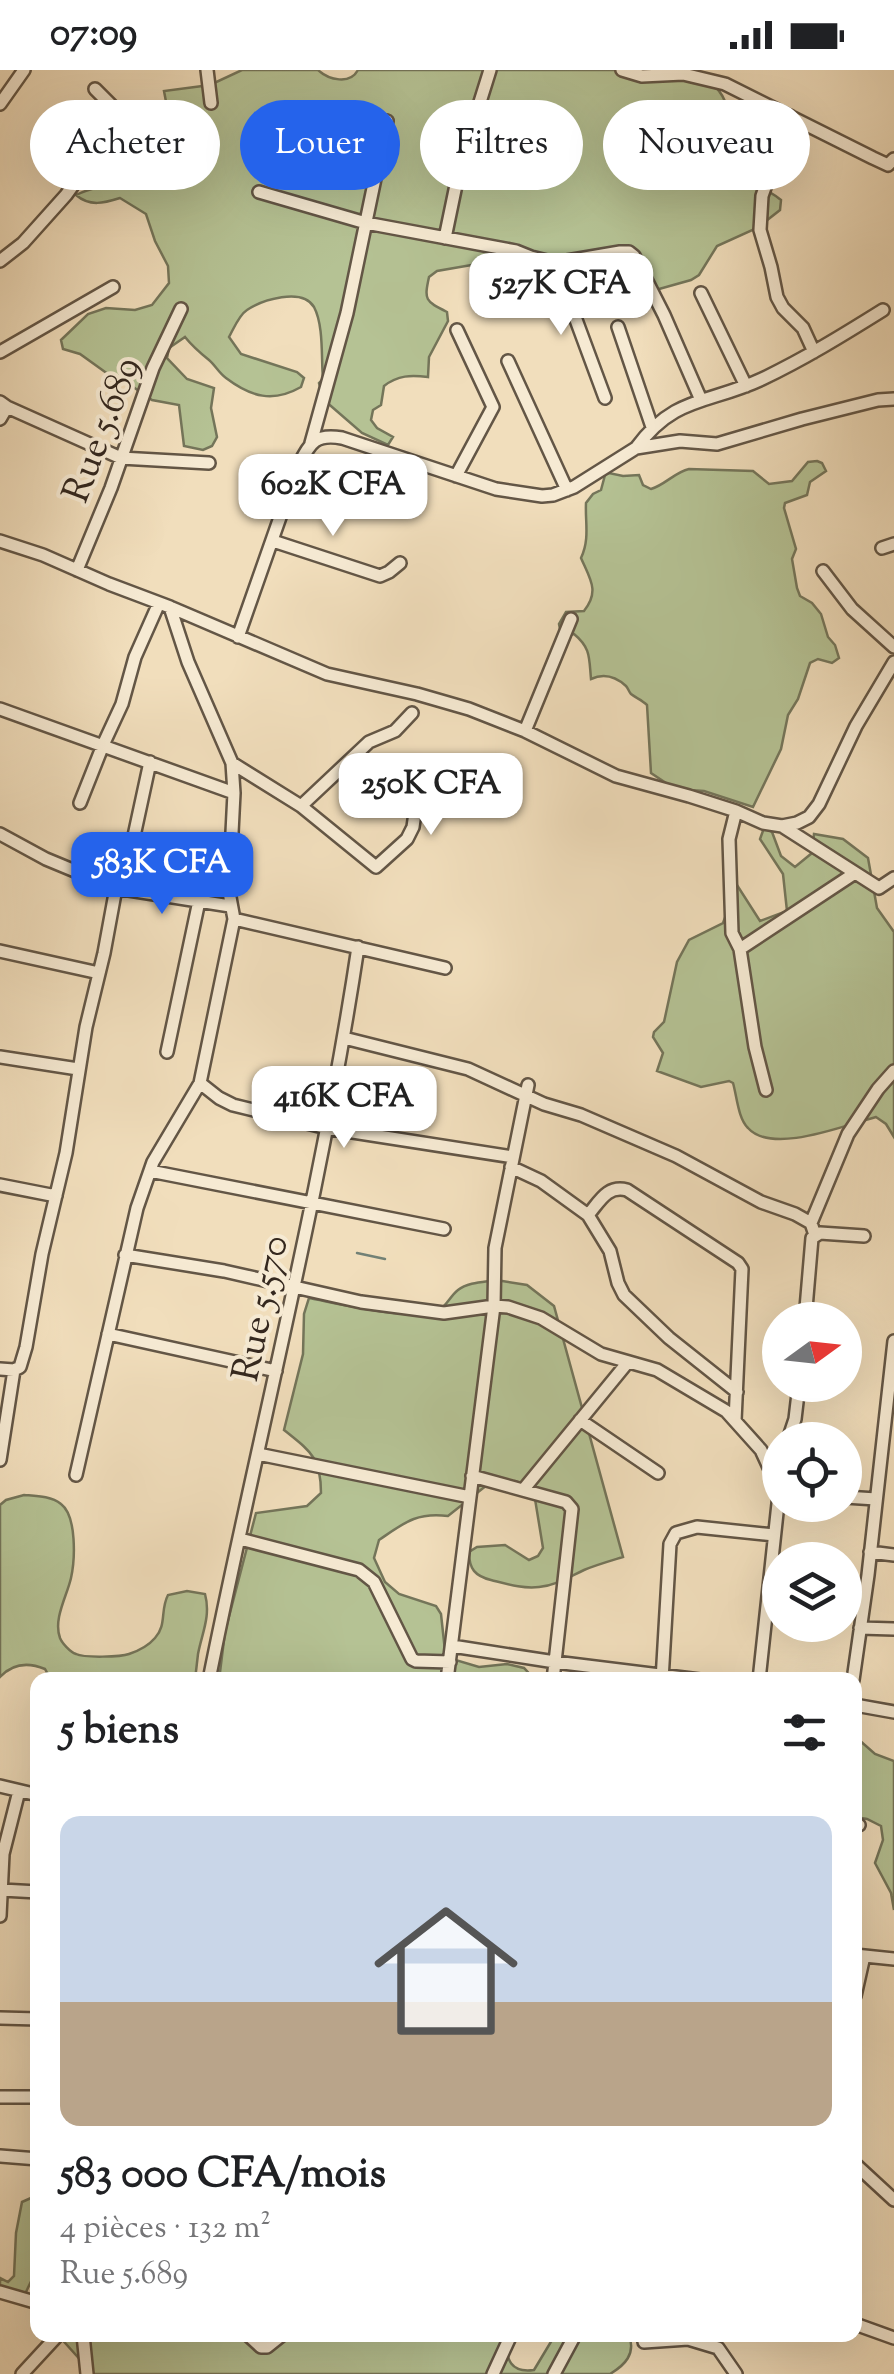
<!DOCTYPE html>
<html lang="fr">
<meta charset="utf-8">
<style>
body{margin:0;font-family:"Sorts Mill Goudy",serif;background:#f6f6f6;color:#202124;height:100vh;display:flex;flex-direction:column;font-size:38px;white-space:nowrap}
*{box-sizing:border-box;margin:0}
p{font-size:32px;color:#757577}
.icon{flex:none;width:55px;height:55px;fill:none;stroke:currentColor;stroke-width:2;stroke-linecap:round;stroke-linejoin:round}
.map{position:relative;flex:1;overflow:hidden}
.drawer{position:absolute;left:30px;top:1602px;width:832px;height:670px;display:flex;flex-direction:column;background:#fff;border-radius:20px;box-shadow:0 10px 40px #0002}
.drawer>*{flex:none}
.top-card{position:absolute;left:30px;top:30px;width:835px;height:90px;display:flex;gap:20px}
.needle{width:65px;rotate:75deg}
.buttons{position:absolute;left:762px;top:1232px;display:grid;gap:20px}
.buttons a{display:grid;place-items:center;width:100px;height:100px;border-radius:50%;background:#fff;box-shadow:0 10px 40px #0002;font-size:50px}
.price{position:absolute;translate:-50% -85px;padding:0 22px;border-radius:20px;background:#fff;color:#222;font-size:32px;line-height:65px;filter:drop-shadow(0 2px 5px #0008)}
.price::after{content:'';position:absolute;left:50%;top:60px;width:30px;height:22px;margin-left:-15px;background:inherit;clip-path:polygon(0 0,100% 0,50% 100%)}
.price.on{background:#2563eb;color:#fff}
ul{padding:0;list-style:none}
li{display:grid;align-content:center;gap:20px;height:530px;padding:0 30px}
li span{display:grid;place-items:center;height:310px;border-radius:20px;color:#555}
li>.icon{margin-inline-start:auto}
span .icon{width:180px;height:180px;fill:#fffc;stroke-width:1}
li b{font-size:42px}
h2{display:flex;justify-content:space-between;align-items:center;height:120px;padding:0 30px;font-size:42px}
.chip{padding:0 35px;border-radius:45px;background:#fff;box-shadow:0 10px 40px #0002;font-size:35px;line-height:90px}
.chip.on{background:#2563eb;color:#fff}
.status{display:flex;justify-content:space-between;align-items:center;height:70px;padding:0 50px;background:#fff;direction:ltr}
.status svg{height:28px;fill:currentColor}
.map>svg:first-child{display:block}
.green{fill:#b5c294;stroke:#74755a;stroke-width:2.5}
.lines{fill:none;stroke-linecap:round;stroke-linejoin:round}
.stream{stroke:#728176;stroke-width:2.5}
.street-casing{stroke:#635646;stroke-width:16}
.street{stroke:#f6ead3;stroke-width:11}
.labels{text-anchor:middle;stroke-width:8;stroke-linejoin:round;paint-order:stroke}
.street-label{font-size:38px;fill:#34281f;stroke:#f6ead3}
</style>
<div class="status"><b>07:09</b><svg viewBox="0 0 49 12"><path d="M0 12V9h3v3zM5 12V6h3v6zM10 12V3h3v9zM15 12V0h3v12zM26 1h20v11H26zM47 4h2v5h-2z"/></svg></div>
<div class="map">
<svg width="894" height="2304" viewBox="0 0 894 2304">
<rect width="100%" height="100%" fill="#f1debc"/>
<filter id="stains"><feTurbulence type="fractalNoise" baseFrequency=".002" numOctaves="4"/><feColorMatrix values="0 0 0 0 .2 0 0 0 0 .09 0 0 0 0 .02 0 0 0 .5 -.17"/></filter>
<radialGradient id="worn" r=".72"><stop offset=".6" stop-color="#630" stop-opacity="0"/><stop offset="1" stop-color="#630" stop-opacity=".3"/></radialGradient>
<path class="green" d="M 242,0 L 318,0 C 329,10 350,15 358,0 L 695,0 C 711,10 733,29 725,50 C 720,63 688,77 702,96 C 715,113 742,113 761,119 C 769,121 775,125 781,130 L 780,140 L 757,158 L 717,176 L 699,205 L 691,210 L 645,223 L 636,221 L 604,203 L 570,197 L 541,201 L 483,193 L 437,201 L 429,207 C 424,230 425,231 447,242 L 448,251 L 429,287 L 428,307 C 411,305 398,305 384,316 L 381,335 L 373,340 L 371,350 L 377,358 L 393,367 L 388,375 L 362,363 L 324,330 L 319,313 L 323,309 C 321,288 324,256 314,237 C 302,217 262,230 247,240 C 239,245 234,258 229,267 L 241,284 L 297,302 L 304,308 L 301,317 C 273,333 251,327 226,308 C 219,303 215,295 209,290 C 199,282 193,277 185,267 L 169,278 L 167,288 L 187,309 L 214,318 L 211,338 L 217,367 L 212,376 L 203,380 L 184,376 L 179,335 L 152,330 L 129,314 L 112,307 L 80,284 L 63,279 L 61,270 L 88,244 L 106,238 L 135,240 L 152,235 L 169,213 L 168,196 L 155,171 L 146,144 L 120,128 C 104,133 90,137 76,125 C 94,116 114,115 129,107 C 148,97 161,76 171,58 L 164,21 L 210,15 Z
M 817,391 L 822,393 L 826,401 L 810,412 L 807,425 L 785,433 L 784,438 L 796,479 L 792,489 L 797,518 L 800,526 L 812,533 L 821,544 L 828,567 L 835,575 L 839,588 L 832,593 L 818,589 L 810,593 L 798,629 L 788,645 L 781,679 L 753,737 L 704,721 L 675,719 L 651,703 L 647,635 C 642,630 636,628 631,624 C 629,622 628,618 626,616 C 615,606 604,603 591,609 C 589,588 591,578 574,564 L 565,566 L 561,564 L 559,554 L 566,542 L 584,541 C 600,521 590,509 581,488 C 590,469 585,452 586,433 L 593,424 L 601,420 L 605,405 L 609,403 L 623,406 L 639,405 L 643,415 L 651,419 C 665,415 675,402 689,399 L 753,401 L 769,414 L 792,411 L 808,392 Z
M 764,758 L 772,762 L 781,786 L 795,797 L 812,783 L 814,764 L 843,769 L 868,788 L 877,838 L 894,862 L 894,1067 L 886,1054 L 876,1047 C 845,1055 772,1085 748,1058 C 738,1048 737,1027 733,1013 L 729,1011 L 701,1017 L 657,1001 L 663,983 L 653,967 L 654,962 L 664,952 L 677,892 L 689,870 L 723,853 L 737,815 L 760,851 L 787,841 L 783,804 L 760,769 Z
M 496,1210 L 527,1215 L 554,1236 L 623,1487 C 610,1491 596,1495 584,1500 C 569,1507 557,1515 539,1517 C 523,1519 507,1514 491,1510 C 475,1506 469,1499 469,1482 L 477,1477 L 505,1475 L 529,1490 L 538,1486 L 543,1478 L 535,1429 L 524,1414 L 515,1411 L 487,1415 L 448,1446 C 416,1442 404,1453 379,1470 L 374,1488 L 385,1512 L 399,1524 L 436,1536 L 441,1544 L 445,1581 L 452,1589 L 479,1597 L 507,1594 L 524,1598 L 535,1610 L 219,1610 L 225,1562 L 256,1443 L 307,1436 L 321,1423 C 321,1387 310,1381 284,1360 L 303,1284 L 304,1244 L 309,1228 C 336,1233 412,1251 436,1242 C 447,1237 449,1227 458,1220 C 468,1212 485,1212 496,1210 Z
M 24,1425 C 36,1426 51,1426 61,1434 C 77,1446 75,1490 71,1508 C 67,1526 53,1549 60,1568 C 62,1573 70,1582 76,1584 C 84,1588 121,1587 129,1584 C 138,1581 149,1575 155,1568 C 167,1555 160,1540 168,1525 L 187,1521 L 205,1524 C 211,1546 202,1563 198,1584 C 197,1592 196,1601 195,1610 L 51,1610 L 45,1599 C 28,1592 13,1593 0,1607 L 0,1435 L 6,1430 Z
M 858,1669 L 875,1684 L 894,1691 L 894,1840 L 891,1823 L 875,1793 L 883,1770 L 881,1756 L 867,1749 L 855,1747 L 855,1671 Z
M 31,2128 L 37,2131 L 37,2199 L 25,2224 L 0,2228 L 0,2208 L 8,2212 L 14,2206 L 16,2163 L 22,2132 Z
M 58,2265 L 503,2265 C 507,2285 507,2304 534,2300 L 555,2265 L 629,2265 C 636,2284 625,2295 610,2304 L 93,2304 Z"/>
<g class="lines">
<path class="stream" d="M 357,1183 L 385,1189"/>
<g class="street-casing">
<path id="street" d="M 207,0 L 211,33
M 622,0 L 642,6 L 683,4 L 725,14 L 873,88 L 888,95 L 894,89
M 0,34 L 24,0
M 790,46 L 762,126 L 760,160 L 771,197 L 777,227 L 783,238 L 803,258 L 814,282
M 470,64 L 490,0
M 281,69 L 380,86
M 259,122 L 366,153 L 516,181 L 531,187 L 555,193 L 620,182 L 629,182 L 634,186 L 664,245 L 701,330
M 445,168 L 461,91
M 0,191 L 23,173 L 66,125 L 120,50 L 120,44 L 95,19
M 555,193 L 605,328
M 701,223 L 746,316
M 618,257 L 652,357
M 0,282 L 113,217
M 508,291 L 567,420
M 0,332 L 7,337 L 0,349
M 7,337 L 121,388 L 209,393
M 311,373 L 347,243 L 387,51
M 636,378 C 675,325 709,334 762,309 C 804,289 843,265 883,240
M 456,406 L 493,337 L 457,260
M 0,471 L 43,485 L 109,514 L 170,537 L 327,604 L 417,624 L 469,639 L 525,661 L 616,706 L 689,726 L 736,741 L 763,753 L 782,756 L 797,753 L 809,747 L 819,734 L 856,656 L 894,592
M 273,471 L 380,506 L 389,502 L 400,493
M 882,478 L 894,474
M 77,500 L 111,418 L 153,298 L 181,239
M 823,501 L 852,539 L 894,577
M 170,537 L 188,592 L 232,693 L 234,723 L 229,822 L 234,849 L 445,898
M 238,567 L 298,396 C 310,374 314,363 342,368 L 496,419 L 542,426 L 553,425 L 574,417 L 636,378 L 680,371 L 717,374 L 802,349 L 878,330 L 894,329
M 0,639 L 234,723
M 525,661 L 571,549
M 232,693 L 301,736 L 376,797 L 407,769 L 413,757 L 420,708
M 80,733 L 103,675 L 122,634 L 135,587 L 159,533
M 301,736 L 369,672 L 395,661 L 412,643
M 736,741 L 729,769 L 732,863 L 740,879 L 755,977 L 766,1020
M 782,756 L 879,818 L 894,808
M 0,764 L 46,789 L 116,818 L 230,836
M 740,879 L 855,803
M 0,881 L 99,903
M 344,968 L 468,999 L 544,1034 L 581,1045 L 676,1086 L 761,1132 L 795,1144 L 811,1153 L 815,1165
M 167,982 L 199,831
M 0,987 L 78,999
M 200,1013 L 219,1028 L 233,1035 L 327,1058 L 513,1087
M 511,1097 L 541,1111 L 588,1145 L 610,1181 L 618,1213 L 624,1225 L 669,1268 L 737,1322
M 150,1101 L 444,1159
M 0,1115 L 56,1126
M 588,1145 C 600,1131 607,1115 627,1120 L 738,1193 L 742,1199 L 735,1351
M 811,1153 L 848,1064 L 878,1019 L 894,1001
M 125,1185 L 224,1201 L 361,1232 L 444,1243 L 494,1236 L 508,1237 L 541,1248 L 601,1284 L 657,1300 L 726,1341 L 761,1380 L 780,1421
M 805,1250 L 812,1168 L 820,1163 L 864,1166
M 108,1264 L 276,1301
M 0,1299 L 14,1300 L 20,1297 L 26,1277 L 42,1184 L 66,1083 L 86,957 L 104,883 L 116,818 L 134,766 L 150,692
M 580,1350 L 658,1403
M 788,1370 L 795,1349 L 799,1315
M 258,1384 L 470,1427
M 0,1390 L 14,1300
M 76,1405 L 137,1138 L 153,1092 L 200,1013 L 234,849
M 472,1406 L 566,1432 L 572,1439 L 553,1610
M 523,1420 L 628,1292
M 845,1427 L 876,1429
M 240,1469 L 359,1500 L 374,1512 L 412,1589 L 416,1591 L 450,1592
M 870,1482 L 894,1485
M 860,1558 L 894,1559
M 452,1576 L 555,1592 L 700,1610
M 209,1610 C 258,1366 321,1124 358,877
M 447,1610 L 494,1236 L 495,1178 L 528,1015
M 662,1610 L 670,1474 L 676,1463 L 697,1457 L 774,1465
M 759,1610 L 780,1415
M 853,1610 L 868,1505 L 894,1271
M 855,1635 L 894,1642
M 0,1716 L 38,1725
M 855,1754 L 859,1755
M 2,1820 L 38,1822
M 0,1846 L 3,1784 L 19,1721
M 855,1885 L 894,1889
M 855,1926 L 864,1886
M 0,1948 L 38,1949
M 0,2027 L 38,2027
M 0,2086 L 38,2089
M 855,2094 L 894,2130
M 0,2222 L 38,2233
M 855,2254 L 894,2268
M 83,2265 L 87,2304
M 248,2265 L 261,2277 L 267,2277 L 282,2265
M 644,2272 L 688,2269 L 718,2278 L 736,2304
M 22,2304 L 58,2265
M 493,2304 L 511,2265
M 554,2304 L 575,2265"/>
</g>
<use href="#street" class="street"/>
</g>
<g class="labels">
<g class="street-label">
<text transform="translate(100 359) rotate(-69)" y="13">Rue 5.689</text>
<text transform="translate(259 1238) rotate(-78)" y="13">Rue 5.570</text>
</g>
</g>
<rect width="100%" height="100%" filter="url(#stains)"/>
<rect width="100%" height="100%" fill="url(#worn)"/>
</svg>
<div class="buttons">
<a><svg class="needle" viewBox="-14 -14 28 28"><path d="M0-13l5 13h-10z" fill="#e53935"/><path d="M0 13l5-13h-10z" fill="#757577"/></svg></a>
<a><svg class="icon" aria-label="locate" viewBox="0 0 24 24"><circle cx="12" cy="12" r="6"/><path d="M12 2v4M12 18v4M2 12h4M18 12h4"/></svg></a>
<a><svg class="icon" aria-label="layers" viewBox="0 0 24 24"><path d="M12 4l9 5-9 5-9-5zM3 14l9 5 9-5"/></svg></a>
</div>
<b class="price" style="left:561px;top:268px">527K CFA</b>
<b class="price" style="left:333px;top:469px">602K CFA</b>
<b class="price" style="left:431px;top:768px">250K CFA</b>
<b class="price on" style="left:162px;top:847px">583K CFA</b>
<b class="price" style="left:344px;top:1081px">416K CFA</b>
<div class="top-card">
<a class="chip">Acheter</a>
<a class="chip on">Louer</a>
<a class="chip">Filtres</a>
<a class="chip">Nouveau</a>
</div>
<section class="drawer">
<h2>5 biens<svg class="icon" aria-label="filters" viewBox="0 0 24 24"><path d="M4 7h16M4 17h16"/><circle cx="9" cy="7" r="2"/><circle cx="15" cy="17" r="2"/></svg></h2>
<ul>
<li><span style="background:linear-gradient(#c9d6e8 60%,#b9a48a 0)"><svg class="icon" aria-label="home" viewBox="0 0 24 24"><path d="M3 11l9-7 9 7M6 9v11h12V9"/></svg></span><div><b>583 000 CFA/mois</b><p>4 pièces · 132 m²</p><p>Rue 5.689</p></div></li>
</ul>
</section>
</div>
